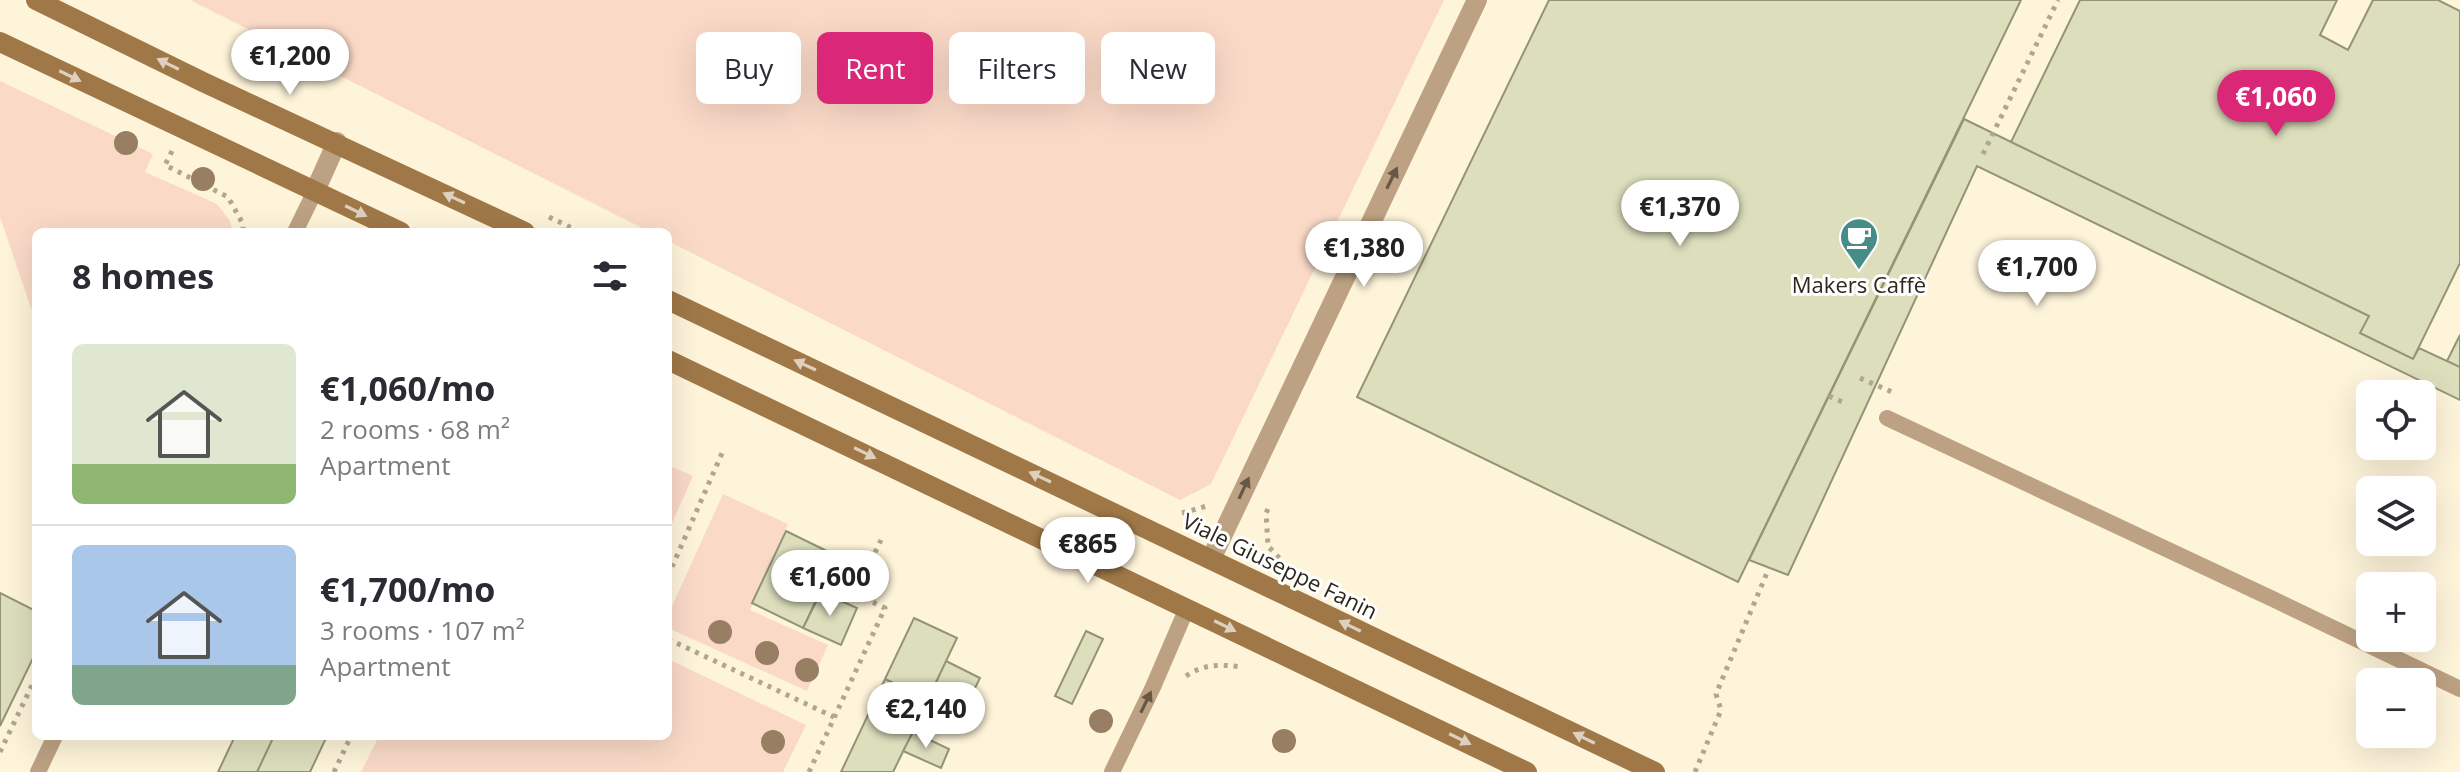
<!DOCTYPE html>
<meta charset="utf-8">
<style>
body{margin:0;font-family:"Open Sans",sans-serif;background:#f2f2f3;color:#2b2b33;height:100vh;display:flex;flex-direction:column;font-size:30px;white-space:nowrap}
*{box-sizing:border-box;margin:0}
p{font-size:26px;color:#7c7c81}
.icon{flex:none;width:44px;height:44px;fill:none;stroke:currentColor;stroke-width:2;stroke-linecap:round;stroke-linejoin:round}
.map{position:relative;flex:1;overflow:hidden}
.details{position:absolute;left:32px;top:228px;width:640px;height:512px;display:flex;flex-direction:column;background:#fff;border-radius:12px;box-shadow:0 8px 32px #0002}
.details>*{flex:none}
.top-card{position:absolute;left:696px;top:32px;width:760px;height:72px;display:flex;gap:16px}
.controls{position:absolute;left:2356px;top:380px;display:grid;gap:16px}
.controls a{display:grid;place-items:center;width:80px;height:80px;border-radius:12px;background:#fff;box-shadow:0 8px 32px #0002;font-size:40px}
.price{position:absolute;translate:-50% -68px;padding:0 18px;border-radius:28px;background:#fff;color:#222;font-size:26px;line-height:52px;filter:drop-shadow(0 2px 4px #0008)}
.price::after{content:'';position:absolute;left:50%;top:48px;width:24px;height:18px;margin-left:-12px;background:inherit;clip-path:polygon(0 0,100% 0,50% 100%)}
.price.current{background:#db2777;color:#fff}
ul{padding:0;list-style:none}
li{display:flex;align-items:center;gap:24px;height:200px;padding:0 40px}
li+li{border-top:2px solid #e1e1e2}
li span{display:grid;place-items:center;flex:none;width:224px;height:160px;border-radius:12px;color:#555}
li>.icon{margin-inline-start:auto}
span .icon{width:96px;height:96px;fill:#fffc;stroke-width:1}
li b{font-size:34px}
h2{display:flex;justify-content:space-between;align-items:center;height:96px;padding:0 40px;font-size:34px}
.tag{padding:0 28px;border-radius:12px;background:#fff;box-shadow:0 8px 32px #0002;font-size:28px;line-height:72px}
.tag.current{background:#db2777;color:#fff}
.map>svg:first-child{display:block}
.green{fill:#fad9c7}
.building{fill:#dcdebc;stroke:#939475;stroke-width:2}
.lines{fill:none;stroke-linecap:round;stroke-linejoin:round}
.path{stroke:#afa792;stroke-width:5;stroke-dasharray:4 6;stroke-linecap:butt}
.lane{stroke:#bca182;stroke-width:16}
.street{stroke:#bca182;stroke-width:20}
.secondary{stroke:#a07848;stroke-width:20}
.tree{fill:#987e63}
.oneway{fill:#ded0bf}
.oneway2{fill:#665845}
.labels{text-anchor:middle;stroke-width:6;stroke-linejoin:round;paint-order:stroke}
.poi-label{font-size:22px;fill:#2d281c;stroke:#fff}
.street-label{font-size:22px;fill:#2d281c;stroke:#fff}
</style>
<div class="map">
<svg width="2460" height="772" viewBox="0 0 2460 772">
<rect width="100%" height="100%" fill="#fef4da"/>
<path class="green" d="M 190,0 L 1444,0 L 1211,484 L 1180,500 L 668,241 L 668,232 L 650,232 Z
M 0,81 L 153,154 L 145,172 L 217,204 L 230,221 L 233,232 L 36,232 L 36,372 L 32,311 L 0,217 Z
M 668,465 L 693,476 L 668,532 Z
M 723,494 L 788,524 L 750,610 L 828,645 L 807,691 L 668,628 L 668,615 Z
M 668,659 L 806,725 L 783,772 L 361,772 L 379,736 L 668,736 Z"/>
<path class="building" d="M 1549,0 L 2021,0 L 1738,582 L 1357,397 Z
M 2080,0 L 2337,0 L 2320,35 L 2348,50 L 2373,0 L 2438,0 L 2460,11 L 2460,263 L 2413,359 L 2360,333 L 2369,316 L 2011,142 Z
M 1964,119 L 2369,316 L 2360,333 L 2413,359 L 2419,348 L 2460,367 L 2460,400 L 1977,166 L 1788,575 L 1749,560 Z
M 2460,335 L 2460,367 L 2447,361 Z
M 786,531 L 837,556 L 803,628 L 752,603 Z
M 821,592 L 857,608 L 841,645 L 803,628 Z
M 0,593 L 36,611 L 36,652 L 0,726 Z
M 914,618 L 957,638 L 928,699 L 885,679 Z
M 1086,631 L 1103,639 L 1072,704 L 1055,696 Z
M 946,661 L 980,678 L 953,733 L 920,717 Z
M 885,679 L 928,699 L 920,717 L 893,772 L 841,772 Z
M 913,732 L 949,749 L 941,768 L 903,751 Z
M 235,736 L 274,736 L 257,772 L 218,772 Z
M 274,736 L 327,736 L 310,772 L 257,772 Z"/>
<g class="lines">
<path class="path" d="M 172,151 L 165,165 L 228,197 L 243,224 L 243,232
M 1983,154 L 2058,0
M 549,217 L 580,232
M 1860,378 L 1892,392
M 1829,396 L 1847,404
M 1268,509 L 1266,513 L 1268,546 L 1282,561
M 1182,513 L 1207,506
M 668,576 L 723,451
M 668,639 L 834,717
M 1186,676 C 1204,664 1219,664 1241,667
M 0,752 L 36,677
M 334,772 L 351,736
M 809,772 L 885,608 L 855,594 L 881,540
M 1695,772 L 1721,710 L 1716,694 L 1769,568"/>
<path class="lane" d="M 295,232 L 315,191
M 1887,418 L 2277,601 L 2460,689
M 38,772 L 55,736
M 1112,772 L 1153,687 L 1187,608"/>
<path class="street" d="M 315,191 L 337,142
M 1211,559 L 1477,0"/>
<path class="secondary" d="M 36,0 L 203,82 L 525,232
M 0,42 L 401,232
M 668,300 L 1655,772
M 668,360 L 1527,772"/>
</g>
<g class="tree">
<circle cx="126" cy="143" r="12"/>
<circle cx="203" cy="179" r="12"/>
<circle cx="720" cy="632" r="12"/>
<circle cx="767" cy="653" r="12"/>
<circle cx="807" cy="670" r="12"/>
<circle cx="1101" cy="721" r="12"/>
<circle cx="1284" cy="741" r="12"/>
<circle cx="773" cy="742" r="12"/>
</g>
<defs><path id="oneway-solid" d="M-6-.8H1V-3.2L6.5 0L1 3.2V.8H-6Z" transform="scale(2)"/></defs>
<g class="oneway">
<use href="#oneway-solid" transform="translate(168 64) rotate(-154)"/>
<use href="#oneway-solid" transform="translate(70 76) rotate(26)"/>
<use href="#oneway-solid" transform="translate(454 198) rotate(-155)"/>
<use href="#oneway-solid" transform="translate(356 211) rotate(26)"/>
<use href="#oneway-solid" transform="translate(805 365) rotate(-155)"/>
<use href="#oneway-solid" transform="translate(865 453) rotate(26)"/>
<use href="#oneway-solid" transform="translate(1040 477) rotate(-155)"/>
<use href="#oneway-solid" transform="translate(1225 626) rotate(26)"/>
<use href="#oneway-solid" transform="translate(1350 626) rotate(-154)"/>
<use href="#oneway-solid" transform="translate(1584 738) rotate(-154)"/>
<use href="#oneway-solid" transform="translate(1460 739) rotate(26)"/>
</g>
<g class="oneway2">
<use href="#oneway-solid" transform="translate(1392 178) rotate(-64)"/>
<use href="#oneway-solid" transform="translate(1244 488) rotate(-65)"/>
<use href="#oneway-solid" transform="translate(1146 702) rotate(-64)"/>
</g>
<defs>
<g id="cafe-pin" transform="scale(2)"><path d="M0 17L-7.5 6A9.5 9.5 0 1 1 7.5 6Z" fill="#478d87" stroke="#fff"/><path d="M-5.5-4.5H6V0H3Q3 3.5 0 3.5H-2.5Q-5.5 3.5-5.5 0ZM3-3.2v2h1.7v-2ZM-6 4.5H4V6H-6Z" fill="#fff"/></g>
</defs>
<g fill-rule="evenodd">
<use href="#cafe-pin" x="1859" y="237"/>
</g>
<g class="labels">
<g class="poi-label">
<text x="1859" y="293">Makers Caffè</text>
</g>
<g class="street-label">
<text transform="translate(1280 566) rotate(26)" y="8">Viale Giuseppe Fanin</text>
</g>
</g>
</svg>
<div class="controls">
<a><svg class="icon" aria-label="locate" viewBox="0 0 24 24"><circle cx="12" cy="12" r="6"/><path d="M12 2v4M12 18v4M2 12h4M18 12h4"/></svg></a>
<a><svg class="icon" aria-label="layers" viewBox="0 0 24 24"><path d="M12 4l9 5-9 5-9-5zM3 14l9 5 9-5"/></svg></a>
<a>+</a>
<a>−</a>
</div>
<b class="price" style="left:290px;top:97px">€1,200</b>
<b class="price current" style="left:2276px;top:138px">€1,060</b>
<b class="price" style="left:1680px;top:248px">€1,370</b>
<b class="price" style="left:1364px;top:289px">€1,380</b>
<b class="price" style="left:2037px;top:308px">€1,700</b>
<b class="price" style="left:1088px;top:585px">€865</b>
<b class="price" style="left:830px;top:618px">€1,600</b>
<b class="price" style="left:926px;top:750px">€2,140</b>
<div class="top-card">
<a class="tag">Buy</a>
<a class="tag current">Rent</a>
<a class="tag">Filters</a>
<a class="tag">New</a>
</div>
<section class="details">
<h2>8 homes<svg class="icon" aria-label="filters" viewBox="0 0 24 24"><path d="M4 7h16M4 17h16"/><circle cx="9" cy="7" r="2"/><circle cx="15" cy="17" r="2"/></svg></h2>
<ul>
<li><span style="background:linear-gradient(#dfe7d0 75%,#8fb573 0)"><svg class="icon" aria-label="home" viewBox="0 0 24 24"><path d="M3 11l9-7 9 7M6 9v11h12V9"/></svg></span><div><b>€1,060/mo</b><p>2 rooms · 68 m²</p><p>Apartment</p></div></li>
<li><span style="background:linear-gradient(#a9c7e8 75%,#7fa58c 0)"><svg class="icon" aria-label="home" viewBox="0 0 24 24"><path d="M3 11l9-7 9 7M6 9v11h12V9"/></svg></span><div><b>€1,700/mo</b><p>3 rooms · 107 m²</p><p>Apartment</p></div></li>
</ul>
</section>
</div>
